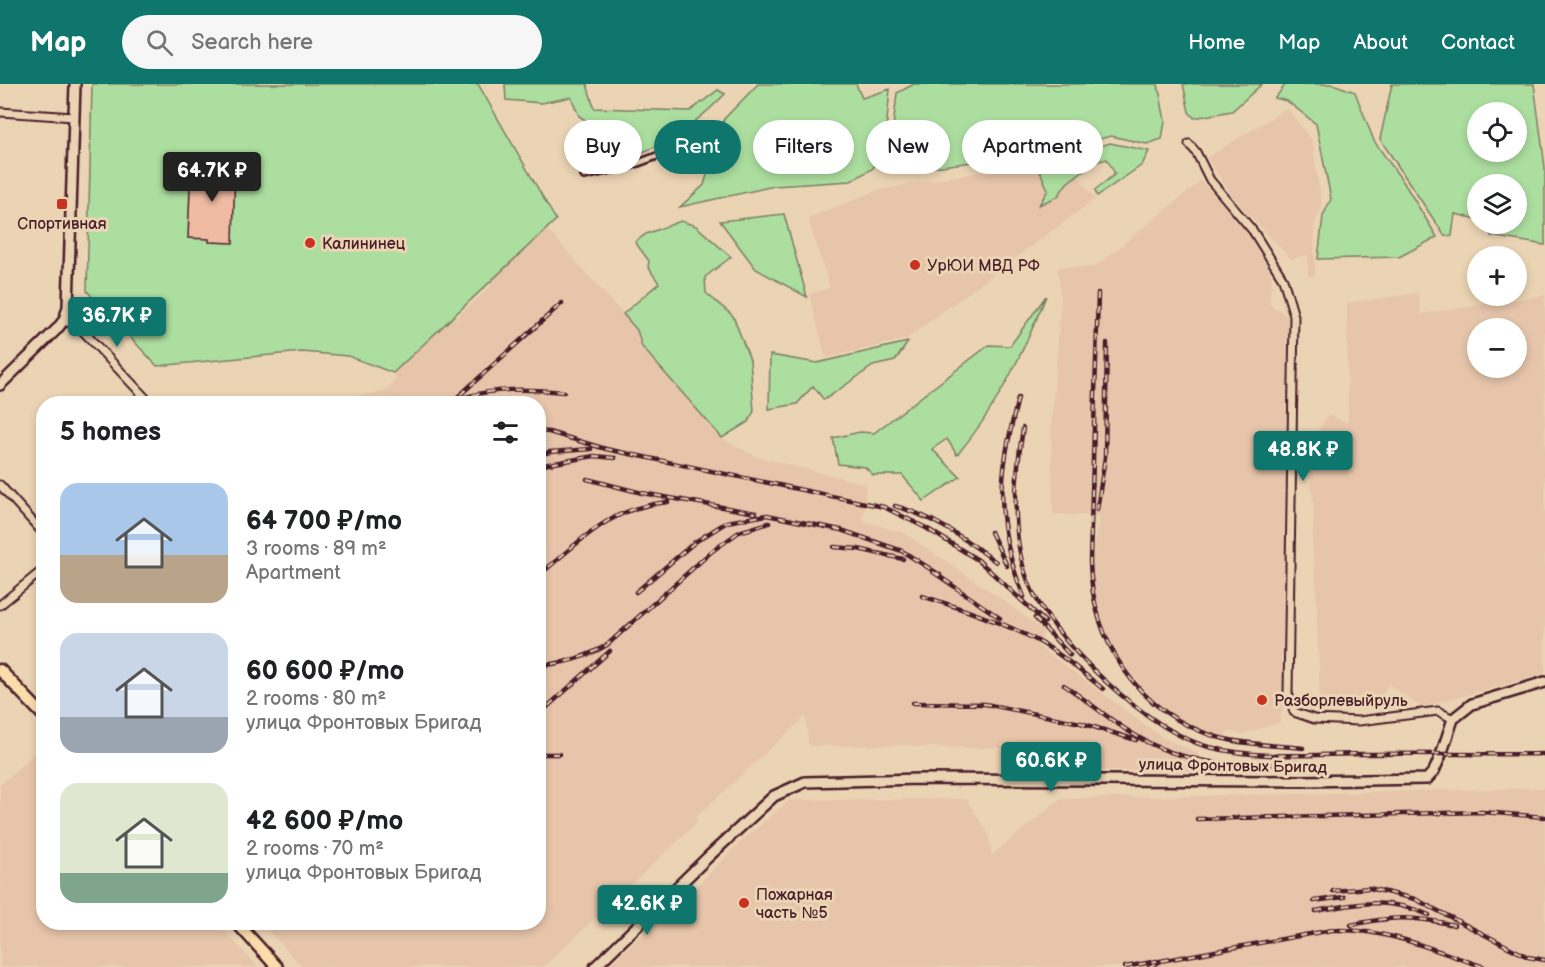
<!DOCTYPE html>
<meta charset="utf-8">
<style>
body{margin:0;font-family:"Balsamiq Sans",sans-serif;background:#f6f6f6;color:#202124;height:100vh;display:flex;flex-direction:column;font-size:22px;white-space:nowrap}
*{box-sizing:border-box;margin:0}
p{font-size:20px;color:#757577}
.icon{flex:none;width:33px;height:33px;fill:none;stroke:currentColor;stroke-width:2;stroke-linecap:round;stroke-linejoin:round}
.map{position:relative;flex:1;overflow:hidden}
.drawer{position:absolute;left:36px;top:312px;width:510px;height:534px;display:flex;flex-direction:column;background:#fff;border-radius:24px;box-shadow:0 3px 9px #0003}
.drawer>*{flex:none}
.hud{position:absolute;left:564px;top:36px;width:570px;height:54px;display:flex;gap:12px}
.fabs{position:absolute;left:1467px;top:18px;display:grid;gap:12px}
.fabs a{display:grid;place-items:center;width:60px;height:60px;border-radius:50%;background:#fff;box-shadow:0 3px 9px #0003;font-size:30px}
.price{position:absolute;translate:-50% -51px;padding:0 14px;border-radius:6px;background:#0f766e;color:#fff;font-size:20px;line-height:39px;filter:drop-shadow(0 2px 3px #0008)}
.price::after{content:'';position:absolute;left:50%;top:36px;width:18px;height:14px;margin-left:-9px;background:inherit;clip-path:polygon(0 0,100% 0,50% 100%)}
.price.active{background:#222;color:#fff}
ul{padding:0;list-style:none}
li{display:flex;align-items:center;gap:18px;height:150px;padding:0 24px}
li span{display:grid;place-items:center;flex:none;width:168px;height:120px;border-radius:18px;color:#555}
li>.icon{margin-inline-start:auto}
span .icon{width:72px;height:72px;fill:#fffc;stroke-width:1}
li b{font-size:26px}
h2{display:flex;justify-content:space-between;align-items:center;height:72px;padding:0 24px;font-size:26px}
.pill{padding:0 21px;border-radius:27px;background:#fff;box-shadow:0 3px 9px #0003;font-size:21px;line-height:54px}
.pill.active{background:#0f766e;color:#fff}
header{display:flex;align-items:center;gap:36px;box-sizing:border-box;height:84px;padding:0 30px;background:#0f766e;color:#fff}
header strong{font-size:28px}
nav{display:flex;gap:33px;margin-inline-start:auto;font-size:21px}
.search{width:420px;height:54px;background:#f6f6f6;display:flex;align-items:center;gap:15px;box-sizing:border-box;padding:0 21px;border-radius:33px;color:#757577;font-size:22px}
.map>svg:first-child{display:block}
.built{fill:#e6c5aa;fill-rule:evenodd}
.green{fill:#acde9f;stroke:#7b7e65;stroke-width:1.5;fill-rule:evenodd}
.building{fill:#f0bba3;stroke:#4a1f2b;stroke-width:1.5}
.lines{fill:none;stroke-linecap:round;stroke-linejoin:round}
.pedestrian-casing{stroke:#4a1f2b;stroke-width:10}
.minor-casing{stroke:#4a1f2b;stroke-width:11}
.secondary-casing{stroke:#4a1f2b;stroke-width:14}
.primary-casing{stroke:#4a1f2b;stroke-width:15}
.pedestrian{stroke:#ebd4b4;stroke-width:5}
.minor{stroke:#ebd4b4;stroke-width:7}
.secondary{stroke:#ebd4b4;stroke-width:9}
.primary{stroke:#fbddab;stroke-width:10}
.rail-casing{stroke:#4a1f2b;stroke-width:4.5}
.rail{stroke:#ebd4b4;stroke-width:2;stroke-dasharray:7;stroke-linecap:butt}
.poi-dot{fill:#c8321e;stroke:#ebd4b4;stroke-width:2}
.labels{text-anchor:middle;stroke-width:6;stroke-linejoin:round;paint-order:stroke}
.poi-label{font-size:16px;fill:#4a1f2b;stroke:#ebd4b4;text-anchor:start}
.street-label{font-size:16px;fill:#4a1f2b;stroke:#ebd4b4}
</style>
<header>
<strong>Map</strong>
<div class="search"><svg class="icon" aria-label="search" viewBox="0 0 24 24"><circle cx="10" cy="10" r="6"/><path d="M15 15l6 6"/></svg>Search here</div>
<nav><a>Home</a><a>Map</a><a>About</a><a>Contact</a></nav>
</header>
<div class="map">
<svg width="1545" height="883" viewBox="0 0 1545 883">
<rect width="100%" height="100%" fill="#ebd4b4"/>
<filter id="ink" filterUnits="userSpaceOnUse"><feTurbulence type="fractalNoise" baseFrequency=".0167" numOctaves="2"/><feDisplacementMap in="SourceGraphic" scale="12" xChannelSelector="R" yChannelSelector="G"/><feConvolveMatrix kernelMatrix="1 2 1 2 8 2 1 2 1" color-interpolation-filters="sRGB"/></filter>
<g filter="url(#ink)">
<path class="built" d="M 1287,24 L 1312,57 L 1322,124 L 1314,140 L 1315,192 L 1308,192 L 1308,171 L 1291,175 L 1234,115 L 1207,74 Z
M 1064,74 L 1095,115 L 906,255 L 826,274 L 809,210 L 830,204 L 808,134 L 878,106 Z
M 1201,97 L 1247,146 L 1269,185 L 1272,197 L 1269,220 L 1288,232 L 1282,626 L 1279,639 L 1242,650 L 1228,647 L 1226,653 L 1197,644 L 1172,630 L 1152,614 L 1120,578 L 1108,552 L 1098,523 L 1092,479 L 1099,432 L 1053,430 L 1051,345 L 1061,217 L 1058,183 L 1095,183 Z
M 547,145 L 637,246 L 642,263 L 724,356 L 757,373 L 866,400 L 863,437 L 904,449 L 1003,516 L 1042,546 L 1043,551 L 1038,562 L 1163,654 L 1196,668 L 1200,673 L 1195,687 L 1072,686 L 1047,659 L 1003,660 L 1002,664 L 915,663 L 912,661 L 811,662 L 808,658 L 806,632 L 695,734 L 698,738 L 543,883 L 303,883 L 261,839 L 538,838 L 538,320 L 327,320 L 327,316 L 384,308 L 396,295 L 393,289 L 450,234 L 455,235 L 492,201 L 489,198 Z
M 1418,209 L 1421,230 L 1545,211 L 1545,590 L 1421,623 L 1388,600 L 1375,625 L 1320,621 L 1316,498 L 1312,460 L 1314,425 L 1308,365 L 1312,354 L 1329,331 L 1348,339 L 1347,219 ZM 1478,244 L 1516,244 L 1516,284 L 1478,284 Z
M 43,661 L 44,838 L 217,839 L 258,883 L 0,883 L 0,701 Z
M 1545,704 L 1545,883 L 607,883 L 689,806 L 691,807 L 697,802 L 738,760 L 790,716 L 966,715 L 988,749 L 992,771 L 1060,715 Z"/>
<path class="green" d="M 92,0 L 478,0 L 556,136 L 393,289 L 348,272 L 302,268 L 157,282 L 87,207 Z
M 505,0 L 587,0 L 594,24 L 690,27 L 718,6 L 725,10 C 683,53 654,67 597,84 L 587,37 L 579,32 L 571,13 L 542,19 L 506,16 Z
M 758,0 L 856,0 L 862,14 L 890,5 L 884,69 L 872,85 L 851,97 L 774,102 L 680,123 L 704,101 L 724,35 Z
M 914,0 L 1158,0 L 1165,37 L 1162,55 L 1147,60 L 1111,52 L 1051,68 L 903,87 L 890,71 L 897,9 Z
M 1183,0 L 1262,0 L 1232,27 L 1194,34 L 1189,28 Z
M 1286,0 L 1333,0 L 1355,8 L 1374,57 L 1404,99 L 1437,153 L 1399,173 L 1318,175 L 1323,132 L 1331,115 L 1316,40 L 1287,17 L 1275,14 Z
M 1392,0 L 1534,0 L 1545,83 L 1545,161 L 1491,152 L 1488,140 L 1516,140 L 1516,100 L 1478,100 L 1477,135 L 1455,130 L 1452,152 L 1444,151 L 1380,55 ZM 1478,28 L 1516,28 L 1516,68 L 1478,68 Z
M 1110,59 L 1149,67 L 1142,81 L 1097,112 L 1095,106 L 1115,90 L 1107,75 L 1095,78 L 1067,99 L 1058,112 L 1039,121 L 1048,106 L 1036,78 L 1064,74 Z
M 784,130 L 807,213 L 756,185 L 720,137 Z
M 681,137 L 696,142 L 731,173 L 705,193 L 706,209 L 733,232 L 750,276 L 754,327 L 748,338 L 722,354 L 642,263 L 637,246 L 623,230 L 659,199 L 648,183 L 649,177 L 635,158 L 646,150 Z
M 1046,212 C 1023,269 997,324 957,371 L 947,355 L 932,365 L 960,393 L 924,417 L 902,391 L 873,391 L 865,383 L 838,380 L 833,354 L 860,348 L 874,349 L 989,261 L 1010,262 Z
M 908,258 L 895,277 L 873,282 L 824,316 L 813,302 L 797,320 L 769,325 L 770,271 L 817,279 Z
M 1016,662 L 1045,662 L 1070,688 L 1015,689 Z"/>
<path class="building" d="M 191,80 L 235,81 L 233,159 L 209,158 L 209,155 L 188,154 Z"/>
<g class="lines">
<g class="pedestrian-casing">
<path id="pedestrian" d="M 584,92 L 633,81 L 673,66"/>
</g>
<g class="minor-casing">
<path id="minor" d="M 0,28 L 74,33
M 1189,60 L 1196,68 L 1210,96 L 1253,147 L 1283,195 L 1294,232 L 1288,609 L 1294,628 L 1314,635 L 1359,637 L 1438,627 L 1453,635
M 64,236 L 82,246 L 151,320
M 0,401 L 44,450
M 0,521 L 44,485"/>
</g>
<g class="secondary-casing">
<path id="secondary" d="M 0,301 L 57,245 L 64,236 L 68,223 L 75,0
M 595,883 L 708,773 L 774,712 L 805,698 L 920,695 L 1302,697 L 1427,695 L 1434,687 L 1441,671 L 1453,635 L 1472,620 L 1545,598"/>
</g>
<g class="primary-casing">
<path id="primary" d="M 0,586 L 44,632
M 236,838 L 277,883"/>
</g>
<use href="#pedestrian" class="pedestrian"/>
<use href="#minor" class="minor"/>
<use href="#secondary" class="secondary"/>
<use href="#primary" class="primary"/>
<g class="rail-casing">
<path id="rail" d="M 1098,209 L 1090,477 C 1092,557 1137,629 1217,653 C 1245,661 1275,661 1303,664
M 1018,314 C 999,392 993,436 1024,513
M 459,315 C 495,303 528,305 564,308
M 450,320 L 562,219
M 1023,344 C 1015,393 1010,450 1028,497 C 1050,555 1149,648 1209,663 C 1261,676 1314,670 1367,670 C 1427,669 1486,671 1545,670
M 538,347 L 549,348 L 606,365 L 884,423 L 926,444 L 978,476 L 1045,538
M 538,371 L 550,368 L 591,365
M 538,382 L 594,372 L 615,374
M 587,395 L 642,409 L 756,429
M 895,422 C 932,432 966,455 996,478
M 1097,426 L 1105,373 L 1107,259
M 991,448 L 1007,482
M 834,463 L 858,465 L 903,475
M 933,488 L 1000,534
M 538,492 C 582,456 608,424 668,418
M 636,508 L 695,458 L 727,438 L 767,431 L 841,446 L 902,467 L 940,491
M 922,512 C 961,524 1009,540 1043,560 C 1065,573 1084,590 1103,605
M 1035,534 L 1070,571
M 538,582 C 564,579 585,574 607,561 L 711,468 L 739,448 L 769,439
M 1064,601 C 1095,622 1126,650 1160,664 C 1204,682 1249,684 1296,678
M 913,619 L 985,620 L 1081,639 L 1136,656
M 538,631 L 610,567
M 538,670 L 560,670
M 1197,735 L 1482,728 L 1545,733
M 1333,807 L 1369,804 L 1415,815 L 1528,873 L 1545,876
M 1314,817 L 1344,813
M 1316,827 C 1357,819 1389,813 1429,831
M 1351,841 C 1391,832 1414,832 1454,841
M 1125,883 L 1157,877
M 1149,883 L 1160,877 L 1332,846 C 1387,844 1433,866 1484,883"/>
</g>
<use href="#rail" class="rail"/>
</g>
</g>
<g class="poi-dot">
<rect x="56" y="114" width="12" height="12" rx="3"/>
<circle cx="310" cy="159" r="6"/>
<circle cx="915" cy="181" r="6"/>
<circle cx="1262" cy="616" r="6"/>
<circle cx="744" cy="819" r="6"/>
</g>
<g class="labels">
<g class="poi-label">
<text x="62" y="145" text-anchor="middle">Спортивная</text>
<text x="322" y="165">Калининец</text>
<text x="927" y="187">УрЮИ МВД РФ</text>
<text x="1274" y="622">Разборлевыйруль</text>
<text x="756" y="816">Пожарная<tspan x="756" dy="18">часть №5</tspan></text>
</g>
<g class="street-label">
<text transform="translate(1233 681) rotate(1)" y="6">улица Фронтовых Бригад</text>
</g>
</g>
</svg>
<div class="fabs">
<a><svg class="icon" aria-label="locate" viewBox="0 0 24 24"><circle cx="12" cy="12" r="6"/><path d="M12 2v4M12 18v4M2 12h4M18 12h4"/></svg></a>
<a><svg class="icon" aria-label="layers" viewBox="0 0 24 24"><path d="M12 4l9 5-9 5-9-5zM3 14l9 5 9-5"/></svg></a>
<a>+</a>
<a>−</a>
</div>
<b class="price active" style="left:212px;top:119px">64.7K ₽</b>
<b class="price" style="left:117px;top:264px">36.7K ₽</b>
<b class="price" style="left:1303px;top:398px">48.8K ₽</b>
<b class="price" style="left:1051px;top:709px">60.6K ₽</b>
<b class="price" style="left:647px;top:852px">42.6K ₽</b>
<div class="hud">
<a class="pill">Buy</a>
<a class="pill active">Rent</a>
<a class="pill">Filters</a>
<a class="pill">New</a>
<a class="pill">Apartment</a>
</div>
<section class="drawer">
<h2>5 homes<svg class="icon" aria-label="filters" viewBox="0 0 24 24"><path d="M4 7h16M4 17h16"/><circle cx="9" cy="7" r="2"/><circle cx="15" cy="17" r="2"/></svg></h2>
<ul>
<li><span style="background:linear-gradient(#a9c7e8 60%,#b9a48a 0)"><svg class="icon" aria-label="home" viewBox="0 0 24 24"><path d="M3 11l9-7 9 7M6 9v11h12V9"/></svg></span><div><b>64 700 ₽/mo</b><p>3 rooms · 89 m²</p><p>Apartment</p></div></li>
<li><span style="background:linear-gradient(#c9d6e8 70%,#9aa5b1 0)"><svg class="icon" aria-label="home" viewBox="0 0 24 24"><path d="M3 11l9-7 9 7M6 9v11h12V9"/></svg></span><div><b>60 600 ₽/mo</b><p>2 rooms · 80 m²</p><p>улица Фронтовых Бригад</p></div></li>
<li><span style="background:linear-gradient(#dfe7d0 75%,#7fa58c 0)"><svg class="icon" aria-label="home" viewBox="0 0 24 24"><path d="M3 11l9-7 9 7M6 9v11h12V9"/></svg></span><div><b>42 600 ₽/mo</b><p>2 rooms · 70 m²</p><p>улица Фронтовых Бригад</p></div></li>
</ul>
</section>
</div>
